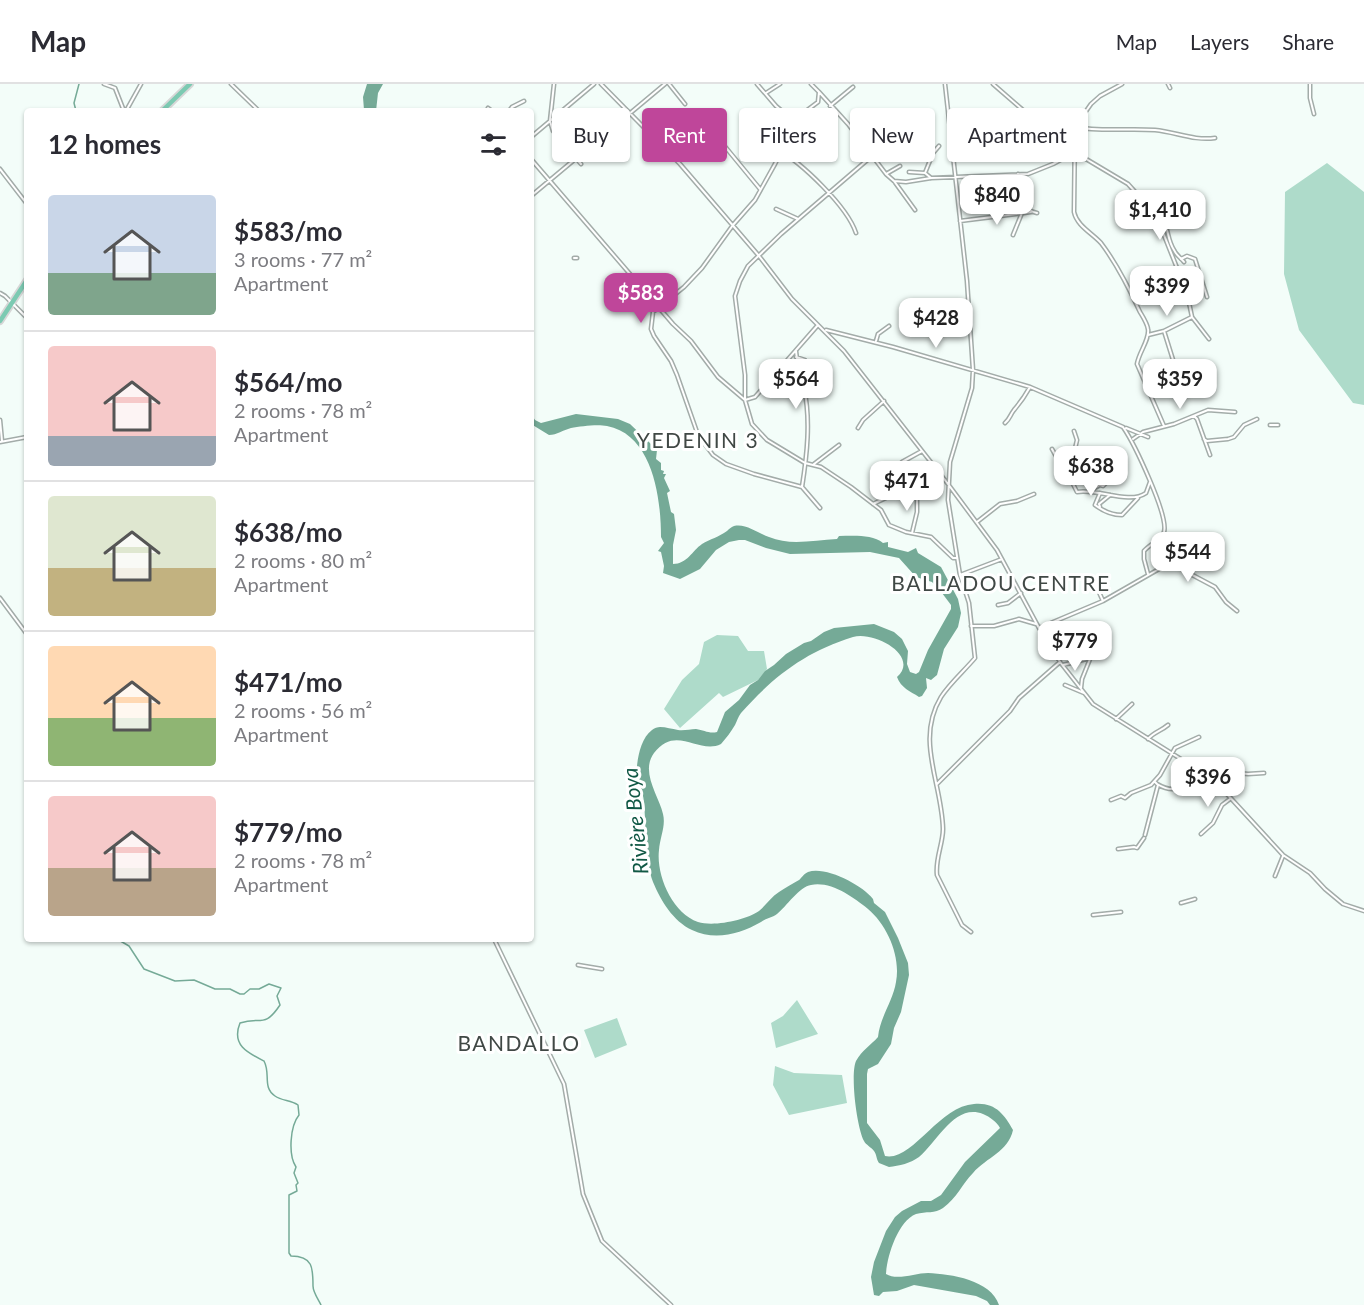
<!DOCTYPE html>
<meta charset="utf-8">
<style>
body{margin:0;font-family:Lato,sans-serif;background:#f2f2f3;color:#2b2b33;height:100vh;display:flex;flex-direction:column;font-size:22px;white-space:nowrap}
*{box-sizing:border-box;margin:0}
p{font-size:20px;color:#7c7c81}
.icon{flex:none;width:33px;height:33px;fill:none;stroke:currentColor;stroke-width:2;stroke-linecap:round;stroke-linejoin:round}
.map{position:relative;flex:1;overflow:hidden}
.details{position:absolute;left:24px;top:24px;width:510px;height:834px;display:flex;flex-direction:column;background:#fff;border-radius:6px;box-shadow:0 2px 4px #0004}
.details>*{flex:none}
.hud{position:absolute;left:552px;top:24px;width:570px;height:54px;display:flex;gap:12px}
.price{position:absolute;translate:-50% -51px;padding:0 14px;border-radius:12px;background:#fff;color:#222;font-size:20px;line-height:39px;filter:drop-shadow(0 2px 3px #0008)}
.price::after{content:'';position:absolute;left:50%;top:36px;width:18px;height:14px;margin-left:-9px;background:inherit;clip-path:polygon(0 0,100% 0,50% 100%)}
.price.on{background:#bf469a;color:#fff}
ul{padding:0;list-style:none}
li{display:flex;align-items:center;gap:18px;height:150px;padding:0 24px}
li+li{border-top:2px solid #e1e1e2}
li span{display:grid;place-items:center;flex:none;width:168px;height:120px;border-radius:6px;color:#555}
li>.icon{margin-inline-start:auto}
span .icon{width:72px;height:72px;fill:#fffc;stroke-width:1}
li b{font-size:26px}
h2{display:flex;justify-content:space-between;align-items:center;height:72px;padding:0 24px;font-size:26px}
.chip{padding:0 21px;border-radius:6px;background:#fff;box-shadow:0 2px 4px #0004;font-size:21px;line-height:54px}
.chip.on{background:#bf469a;color:#fff}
header{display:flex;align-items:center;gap:36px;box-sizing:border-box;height:84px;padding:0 30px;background:#fff;border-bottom:2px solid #e1e1e2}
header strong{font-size:28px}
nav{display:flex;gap:33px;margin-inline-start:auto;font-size:21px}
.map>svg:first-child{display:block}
.green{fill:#aedbca}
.water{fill:#75aa97}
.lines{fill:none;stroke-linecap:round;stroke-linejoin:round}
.stream{stroke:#75aa97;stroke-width:1.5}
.minor-casing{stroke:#a3aca9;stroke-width:5}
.trunk-casing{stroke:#d7d7d7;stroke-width:8}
.minor{stroke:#fff;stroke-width:2}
.trunk{stroke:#7ccab2;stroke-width:4.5}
.labels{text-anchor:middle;stroke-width:6;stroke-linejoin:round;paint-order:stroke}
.neighbourhood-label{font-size:21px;letter-spacing:1.5px;fill:#404845;stroke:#fff}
.water-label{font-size:21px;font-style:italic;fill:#115845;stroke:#fff}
</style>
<header>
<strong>Map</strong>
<nav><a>Map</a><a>Layers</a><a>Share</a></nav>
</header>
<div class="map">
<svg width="1364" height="1221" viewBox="0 0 1364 1221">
<rect width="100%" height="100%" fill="#f3fdf9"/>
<path class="green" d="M 1327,79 L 1364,108 L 1364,321 L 1353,319 L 1299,246 L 1284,190 L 1285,108 Z
M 717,551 L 738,552 L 748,567 L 764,567 L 767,585 L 758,596 L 723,613 L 719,609 L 680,644 L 664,625 L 682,596 L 699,580 L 704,558 Z
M 797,916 L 818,950 L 776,964 L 771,939 L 783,932 Z
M 617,934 L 627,961 L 595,974 L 584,946 Z
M 775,982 L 794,989 L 842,991 L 847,1019 L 789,1031 L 773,1001 Z"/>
<path class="water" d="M 367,0 L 383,0 L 378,9 L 376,27 L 364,26 L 363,13 Z
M 531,330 L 535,336 L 541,339 L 576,330 L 618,335 L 630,340 L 651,360 L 652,364 L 657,366 L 656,375 L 661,379 L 661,386 L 664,387 L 663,390 L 666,390 L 664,394 L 670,407 L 667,409 L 671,428 L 674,430 L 676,446 L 673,461 L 673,480 C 687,480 692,467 702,460 C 710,455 719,453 727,447 C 729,445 731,443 734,442 C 746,439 759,450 769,453 C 790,462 814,456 837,455 L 839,452 C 853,452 872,450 883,459 L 888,458 L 888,463 L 908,468 L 916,464 L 918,469 L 941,483 L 958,515 L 961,529 L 958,543 L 944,565 L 937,591 L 931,596 L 926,594 L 927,604 L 922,612 L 919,613 C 910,607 901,604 897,593 C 920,573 876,547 853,553 C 805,568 774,592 741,629 C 738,633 737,637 735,641 C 731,648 726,654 721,660 C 699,671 676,640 654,669 C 640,688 659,712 663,730 C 666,742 660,753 659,766 C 656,791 672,829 698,838 C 714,843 746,836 759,827 C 766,821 771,813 779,808 C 785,804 792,800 799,796 C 801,795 803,790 808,788 C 826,782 862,801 873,815 L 874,819 L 885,828 L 898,854 L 908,879 L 909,891 L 901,928 L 894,944 L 891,960 L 878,980 L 868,985 L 867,990 L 867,1039 L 880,1056 L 885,1072 C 912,1078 939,1022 974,1020 C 995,1018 1004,1030 1013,1046 C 1008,1068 987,1073 973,1089 C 962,1100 957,1114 943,1124 C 935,1130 926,1127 916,1130 C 898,1137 887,1172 886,1190 C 897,1197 915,1189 928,1189 C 951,1190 991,1196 999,1221 L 990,1221 L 987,1217 L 976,1212 L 914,1201 L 897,1207 L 883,1208 L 879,1212 L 874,1211 L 871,1193 L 874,1178 L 886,1147 L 895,1133 L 902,1127 L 921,1117 L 931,1117 L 941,1111 L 965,1078 L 1000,1044 C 997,1038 990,1033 983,1030 C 955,1019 938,1057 919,1073 C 911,1079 899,1082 889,1083 L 879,1079 C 876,1075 877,1071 874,1067 C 871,1063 866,1061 864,1057 C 857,1044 850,991 856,977 C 862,966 871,961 878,953 C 880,933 893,917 896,898 C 901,872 887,841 868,825 C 853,813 831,797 811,801 C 800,802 786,823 777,830 C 772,834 766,834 761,838 C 740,850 715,857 692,846 C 673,837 661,817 653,798 C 645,776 646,741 644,718 C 643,706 636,693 637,682 C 638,671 642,653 652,646 C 654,644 658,643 660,643 C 666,643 672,645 678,646 C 684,647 690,645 696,645 C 704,646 709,650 717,648 L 725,628 L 739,616 L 750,601 L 758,596 L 765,587 L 774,581 L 786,570 L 804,559 L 811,557 L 824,548 L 834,544 L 874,540 L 894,548 L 902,555 L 908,567 L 907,580 L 910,588 L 916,590 L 919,588 L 928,566 L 951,525 L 951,521 L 939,505 L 932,498 L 916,493 L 899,474 L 870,468 L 790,470 L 766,464 L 745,456 L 739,456 L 729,458 L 716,466 L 700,485 L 680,495 L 663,489 L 664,482 L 661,468 L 658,467 L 664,459 L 661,453 C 661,417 654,351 607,342 C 598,340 581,342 571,344 C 563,346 557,351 549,351 L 531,340 Z"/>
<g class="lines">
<path class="stream" d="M 76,27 L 74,19 L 79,0
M 117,855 L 129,862 L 144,885 L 175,897 L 194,896 L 215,905 L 230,905 L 240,910 L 244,910 L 250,905 L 259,905 L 269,900 L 281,904 L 277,912 L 280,921 C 264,945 261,932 240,939 C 231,961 248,969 264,977 C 271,990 262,1003 275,1012 C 282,1017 291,1016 298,1021 L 299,1031 C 290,1042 288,1071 296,1083 L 294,1089 L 298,1099 L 296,1101 L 297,1107 L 289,1111 L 289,1169 L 291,1172 C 313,1172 313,1184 313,1202 C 313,1208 318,1215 321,1221"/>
<g class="minor-casing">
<path id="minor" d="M 104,0 L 115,4 L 124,27
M 231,0 L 259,27
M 554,0 L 550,37 L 553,47 L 581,80
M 601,0 L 680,80 L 759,172 L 792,215 L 844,267 L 948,400 L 997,466 L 1039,544 L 1060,578 L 1093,620 L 1208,692 L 1226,709 L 1283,771 L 1310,789 L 1325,805 L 1343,820 L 1364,827
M 669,0 L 685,20
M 757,0 L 776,22 L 794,37 L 789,52 L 775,80 L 755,116 L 733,141 L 702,184 L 684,203 L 653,228 L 651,245 L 654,252 L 671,277 L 677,291 L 698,351 L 713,371 L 726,380 L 754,390 L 802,403 C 807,371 811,336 804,304 C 802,292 797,280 796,267
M 945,0 L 967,197 L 973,286 L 972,304 L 950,378 L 948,416 L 960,491 L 969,519 L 975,574 C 964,587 950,599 941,613 C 915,656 942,699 943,745 C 943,760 935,775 937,791 L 962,841 L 971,848
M 993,0 L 1024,27 L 1074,46
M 1122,0 L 1100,12 L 1091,20 L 1075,43 L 1074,128 C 1077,142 1092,149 1101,159 C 1117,180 1129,204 1140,228 C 1143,233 1147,239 1148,245 C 1150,255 1139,268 1137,280 L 1164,342
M 1168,0 L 1170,4
M 1310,0 L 1310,14 L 1314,30
M 819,8 L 848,40 L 886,90 L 894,97 L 915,126
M 766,9 L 780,0
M 830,22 L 853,3
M 488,24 L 492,27
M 126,27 L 141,0
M 509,27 L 512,23 L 524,17
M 794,36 L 818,18 L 819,8 L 811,0
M 1075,43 C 1101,48 1128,44 1155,46 C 1176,48 1194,57 1215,54
M 531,53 L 594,0
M 718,54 L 760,105
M 777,65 C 802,79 847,122 856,149
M 1076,69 L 1128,100 L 1156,131 L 1187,209 L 1192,233 L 1209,255
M 872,72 L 781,150 L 748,182 L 740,197 L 735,212 L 745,291 L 745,316 L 752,340 L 767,356 L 805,379 L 821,383 L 851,403 L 881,426 L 889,441 L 906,448 L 931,453 L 953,474 L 957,474
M 531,75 L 673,240 L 691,257 L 718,293 L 745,316 L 755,313 L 818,241
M 0,85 L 27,120
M 909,88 L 925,89
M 886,90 L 900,82
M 1018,90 C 1020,106 1017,125 1037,129
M 931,94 L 925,89 L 933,69 L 939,62
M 894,97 L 906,98 L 931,94 L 1028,90 L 1053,80 L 1064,74 L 1074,64
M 531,112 L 665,0
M 776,125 L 798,135
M 1154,126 C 1171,140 1165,152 1174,166 C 1176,171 1181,174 1184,178
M 960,137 L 1031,128
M 1013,151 L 1024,124
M 574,174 L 577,174
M 1181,175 L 1187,172 L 1195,175 L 1207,213
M 0,209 L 5,212 L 27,234
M 826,246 L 893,263 L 1030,303 L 1123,343 C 1134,359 1169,432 1164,448 C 1161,456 1150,460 1144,467 L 1144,475 L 1148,490
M 1164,247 L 1174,279 L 1183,290
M 1148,251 L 1164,247 L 1192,233
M 876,257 L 878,250 L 889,242
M 796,273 L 805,276 L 812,295
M 1145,299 L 1179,288
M 1194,332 L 1197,335 L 1210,371
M 0,336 L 2,357
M 1005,339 C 1010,335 1010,331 1014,326 C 1020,319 1025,312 1030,303
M 1270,341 L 1278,341
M 858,344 L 863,336 L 884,317
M 1126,344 L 1148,353
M 1133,355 L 1143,348 L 1174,340 L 1208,326 L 1235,328
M 1204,355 L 1207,357 L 1228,355 L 1234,353 L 1244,341 L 1257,335
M 0,358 L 27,353
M 1052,365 L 1057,374 L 1063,376 L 1071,386 L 1072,398 L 1077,408 C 1097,404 1129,421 1146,409 L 1150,398
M 1060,375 L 1074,369 L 1077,356 L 1074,347
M 902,378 L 922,367
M 814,380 L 839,361
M 802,403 L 820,424
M 1091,406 L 1100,401 L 1103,402 L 1106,399
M 1100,409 L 1095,421 C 1103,427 1111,431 1122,431 L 1138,414
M 873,420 L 890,412
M 1100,423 L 1099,420 L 1110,411
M 977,438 L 1000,420 L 1017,417 L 1034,410
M 912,449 L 917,428 L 917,412
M 1163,451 L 1172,463 L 1183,486 L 1215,503 L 1226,518 L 1237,527
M 960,491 L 1002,475
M 1094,497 L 1103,517
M 0,514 L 26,549
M 998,521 L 1008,519 L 1021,509
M 971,542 L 994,542 L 1019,535 L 1036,540
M 1039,544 L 1103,517 L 1159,485
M 1063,581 L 1094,573
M 1065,601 L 1084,609
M 1081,604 L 1082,595 L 1090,575
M 1116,635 L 1132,620
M 1148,655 C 1154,648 1161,647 1168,641
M 1208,692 L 1216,687 L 1248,690 L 1264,689
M 937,700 L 1010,627 L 1019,614 L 1060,578
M 1157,700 C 1177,712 1185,701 1200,688
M 1111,716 L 1121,712 L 1125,714 L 1131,709 L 1151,701 L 1160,691 L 1175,664 L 1199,653
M 1201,750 L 1213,739 L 1222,721 L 1230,715
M 1145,751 L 1158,701 L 1155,698
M 1118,765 L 1134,763 L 1137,764 L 1144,754
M 1275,792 L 1283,772
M 1181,819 L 1195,815
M 1093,831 L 1121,828
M 494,855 L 564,1000 L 583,1110 L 602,1157 L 671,1221
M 578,881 L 602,885"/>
</g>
<g class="trunk-casing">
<path id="trunk" d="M 162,27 L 190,0
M 0,237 L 27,196"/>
</g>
<use href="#minor" class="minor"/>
<use href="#trunk" class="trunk"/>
</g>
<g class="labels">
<g class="neighbourhood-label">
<text x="698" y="364">YEDENIN 3</text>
<text x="1001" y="507">BALLADOU CENTRE</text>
<text x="519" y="967">BANDALLO</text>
</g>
<g class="water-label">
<text transform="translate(636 737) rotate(-96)" y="7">Rivière Boya</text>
</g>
</g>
</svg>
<b class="price" style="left:997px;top:142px">$840</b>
<b class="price" style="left:1160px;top:157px">$1,410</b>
<b class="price" style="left:1167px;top:233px">$399</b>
<b class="price on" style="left:641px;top:240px">$583</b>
<b class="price" style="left:936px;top:265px">$428</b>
<b class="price" style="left:796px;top:326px">$564</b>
<b class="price" style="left:1180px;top:326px">$359</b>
<b class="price" style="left:1091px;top:413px">$638</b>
<b class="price" style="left:907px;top:428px">$471</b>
<b class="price" style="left:1188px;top:499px">$544</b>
<b class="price" style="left:1075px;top:588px">$779</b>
<b class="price" style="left:1208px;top:724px">$396</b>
<div class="hud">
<a class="chip">Buy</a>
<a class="chip on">Rent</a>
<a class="chip">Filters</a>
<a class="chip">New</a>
<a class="chip">Apartment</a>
</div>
<section class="details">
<h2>12 homes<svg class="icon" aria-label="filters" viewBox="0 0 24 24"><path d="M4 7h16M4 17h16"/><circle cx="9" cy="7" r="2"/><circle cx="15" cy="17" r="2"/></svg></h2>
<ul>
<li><span style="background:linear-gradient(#c9d6e8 65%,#7fa58c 0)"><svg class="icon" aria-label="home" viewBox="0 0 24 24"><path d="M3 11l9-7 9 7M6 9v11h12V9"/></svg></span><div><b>$583/mo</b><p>3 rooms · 77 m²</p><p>Apartment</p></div></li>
<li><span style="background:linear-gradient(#f6c9c9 75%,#9aa5b1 0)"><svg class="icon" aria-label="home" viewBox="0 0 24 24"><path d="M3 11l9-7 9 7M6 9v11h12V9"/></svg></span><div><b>$564/mo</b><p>2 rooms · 78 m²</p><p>Apartment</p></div></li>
<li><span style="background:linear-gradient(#dfe7d0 60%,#c2b280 0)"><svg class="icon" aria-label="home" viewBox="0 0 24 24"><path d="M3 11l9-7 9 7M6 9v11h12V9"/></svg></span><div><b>$638/mo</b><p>2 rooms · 80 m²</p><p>Apartment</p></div></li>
<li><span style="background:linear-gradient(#ffd9b3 60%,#8fb573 0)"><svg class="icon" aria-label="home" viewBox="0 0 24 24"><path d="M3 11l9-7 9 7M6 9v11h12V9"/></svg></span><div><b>$471/mo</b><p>2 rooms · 56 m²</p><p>Apartment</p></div></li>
<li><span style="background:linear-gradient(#f6c9c9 60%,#b9a48a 0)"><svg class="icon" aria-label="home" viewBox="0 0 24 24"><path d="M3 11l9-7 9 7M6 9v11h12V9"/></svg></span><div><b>$779/mo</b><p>2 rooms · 78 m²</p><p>Apartment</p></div></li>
</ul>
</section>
</div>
